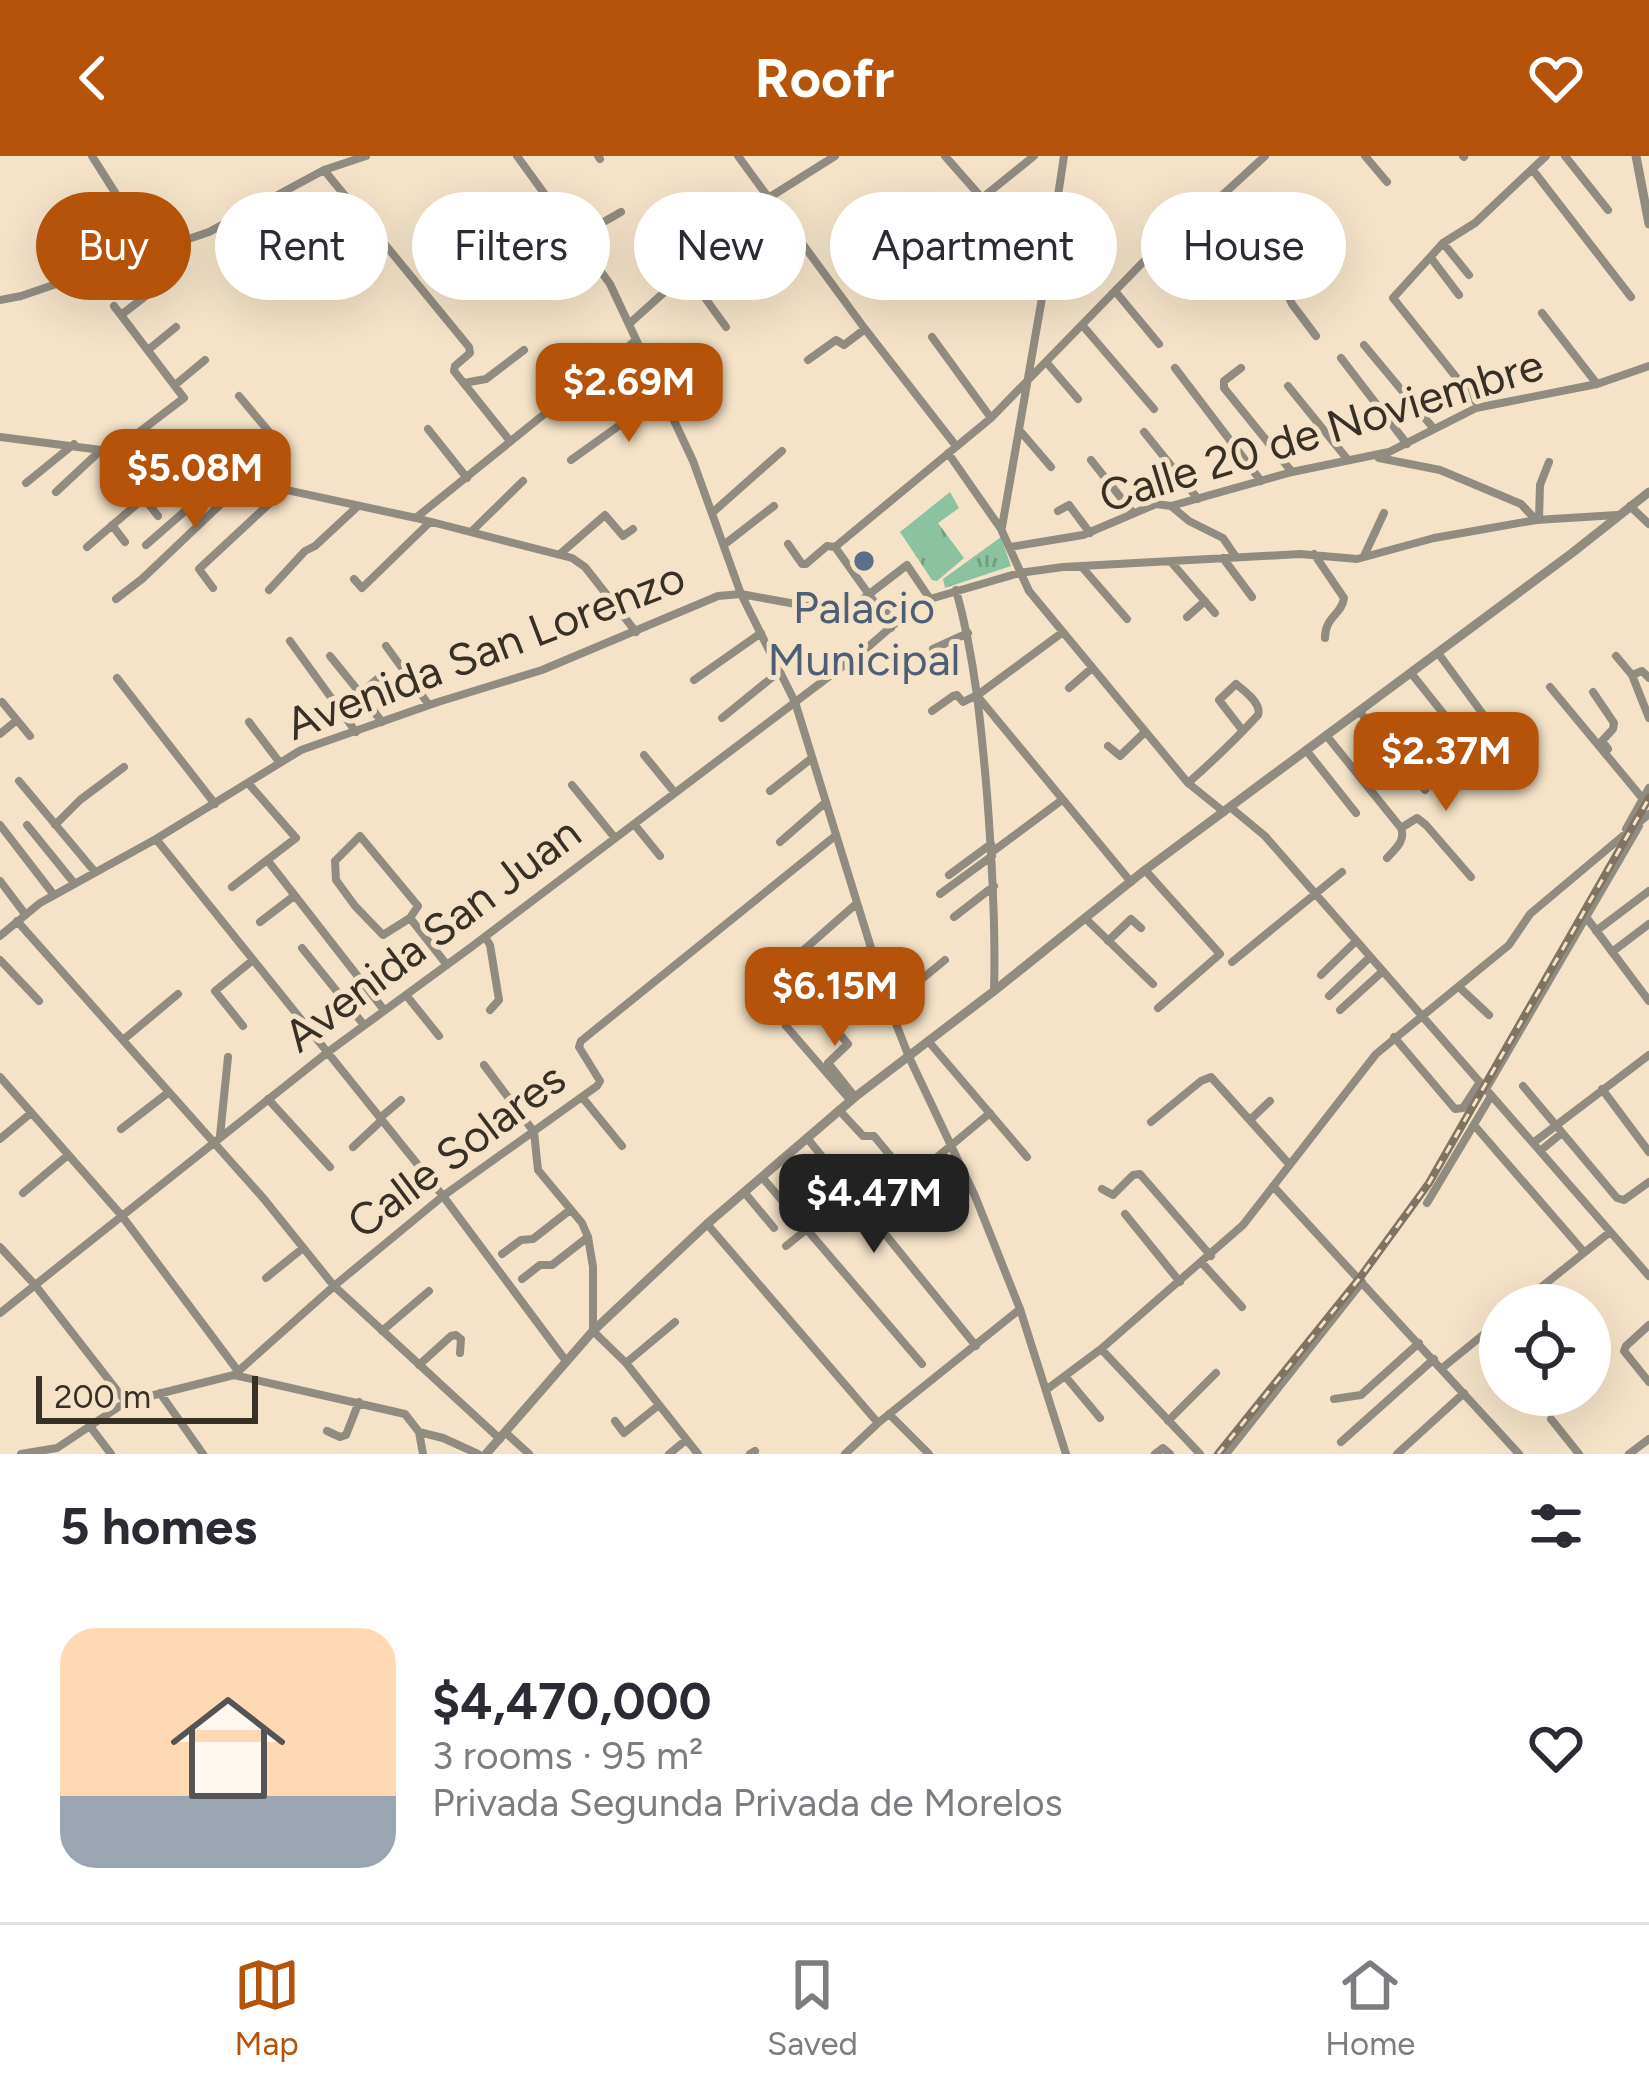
<!DOCTYPE html>
<meta charset="utf-8">
<style>
body{margin:0;font-family:Figtree,sans-serif;background:#f2f2f3;color:#2b2b33;height:100vh;display:flex;flex-direction:column;font-size:45px;white-space:nowrap}
*{box-sizing:border-box;margin:0}
p{font-size:39px;color:#7c7c81}
.icon{flex:none;width:66px;height:66px;fill:none;stroke:currentColor;stroke-width:2;stroke-linecap:round;stroke-linejoin:round}
.map{position:relative;height:1298px;overflow:hidden}
.sheet{display:flex;flex-direction:column;background:#fff;flex:1}
.sheet>*{flex:none}
.hud{position:absolute;left:36px;top:36px;width:1578px;height:108px;display:flex;gap:24px}
.controls{position:absolute;left:1479px;top:1128px;display:grid;gap:24px}
.controls a{display:grid;place-items:center;width:132px;height:132px;border-radius:50%;background:#fff;box-shadow:0 12px 48px #0002;font-size:60px}
.scale{position:absolute;left:36px;bottom:30px;width:222px;box-sizing:border-box;padding-left:12px;border:6px solid #373025;border-top:0;font-size:33px;line-height:42px;white-space:nowrap;color:#373025;-webkit-text-stroke:9px #f4e3c7;paint-order:stroke}
.price{position:absolute;translate:-50% -102px;padding:0 27px;border-radius:24px;background:#b45309;color:#fff;font-size:39px;line-height:78px;filter:drop-shadow(0 3px 6px #0008)}
.price::after{content:'';position:absolute;left:50%;top:72px;width:36px;height:27px;margin-left:-18px;background:inherit;clip-path:polygon(0 0,100% 0,50% 100%)}
.price.current{background:#222;color:#fff}
ul{padding:0;list-style:none}
li{display:flex;align-items:center;gap:36px;height:300px;padding:0 60px}
li+li{border-top:3px solid #e1e1e2}
li span{display:grid;place-items:center;flex:none;width:336px;height:240px;border-radius:36px;color:#555}
li>.icon{margin-inline-start:auto}
span .icon{width:144px;height:144px;fill:#fffc;stroke-width:1}
li b{font-size:51px}
h2{display:flex;justify-content:space-between;align-items:center;height:144px;padding:0 60px;font-size:51px}
.pill{padding:0 42px;border-radius:54px;background:#fff;box-shadow:0 12px 48px #0002;font-size:42px;line-height:108px}
.pill.current{background:#b45309;color:#fff}
header{display:flex;justify-content:space-between;align-items:center;height:156px;padding:0 60px;background:#b45309;color:#fff;font-size:54px;font-weight:700}
.tabs{display:flex;justify-content:space-around;align-items:center;height:168px;border-top:3px solid #e1e1e2;background:#fff;font-size:33px;color:#7c7c81}
.tabs a{display:grid;justify-items:center;gap:6px}
.tabs .current{color:#b45309}
.map>svg:first-child{display:block}
.park{fill:url(#park-tufts)}
.lines{fill:none;stroke-linecap:round;stroke-linejoin:round}
.minor{stroke:#918c80;stroke-width:8}
.tertiary{stroke:#918c80;stroke-width:9}
.rail-casing{stroke:#7f7462;stroke-width:8}
.rail{stroke:#f4e3c7;stroke-width:3;stroke-dasharray:9;stroke-linecap:butt}
.service-dot{fill:#5c6f8a;stroke:#f4e3c7;stroke-width:4.5}
.labels{text-anchor:middle;stroke-width:10;stroke-linejoin:round;paint-order:stroke}
.street-label{font-size:45px;fill:#373025;stroke:#f4e3c7}
.service-label{font-size:45px;fill:#4e5e75;stroke:#f4e3c7}
</style>
<header><svg class="icon" aria-label="back" viewBox="0 0 24 24"><path d="M15 5l-7 7 7 7"/></svg>Roofr<svg class="icon" aria-label="heart" viewBox="0 0 24 24"><path d="M12 20l-8-8c-3-5 5-10 8-4 3-6 11-1 8 4z"/></svg></header>
<div class="map">
<svg width="1649" height="1298" viewBox="0 0 1649 1298">
<defs>
<pattern id="park-tufts" width="24" height="20" patternUnits="userSpaceOnUse" patternTransform="scale(3)"><rect width="24" height="20" fill="#8bc29f"/><path d="M3 7l-1-3M5 7V3M7 7l1-3M15 17l-1-3M17 17v-4M19 17l1-3" fill="none" stroke="#729e81"/></pattern>
</defs>
<rect width="100%" height="100%" fill="#f4e3c7"/>
<path class="park" d="M 950,336 L 959,352 L 938,367 L 964,402 L 937,425 L 932,424 L 900,376 Z
M 1001,381 L 1011,410 L 945,432 L 943,423 Z"/>
<g class="lines">
<path class="minor" d="M 92,0 L 152,95
M 517,0 L 610,128 L 693,305 L 741,438 L 795,546 L 889,850 L 909,901 L 975,1040 L 1020,1153 L 1066,1298
M 598,0 L 600,3
M 738,0 L 865,173 L 956,290
M 945,0 L 1018,83 L 1045,118
M 1365,0 L 1387,26
M 1463,0 L 1464,1
M 1565,0 L 1608,54
M 1532,13 L 1631,141
M 324,14 L 469,191 L 470,197 L 455,210 L 454,215 L 510,285
M 982,42 L 1034,0
M 1216,45 L 1285,133 L 1292,148 L 1316,180
M 966,73 L 993,54
M 579,86 L 600,68 L 621,56
M 1443,87 L 1469,119
M 1151,98 L 1175,125
M 1431,102 L 1459,139
M 687,117 L 726,171
M 969,132 L 1018,83
M 1115,135 L 1159,188
M 530,138 L 584,93
M 0,144 L 21,140 L 209,76 L 324,14 L 366,0
M 1542,157 L 1597,228
M 121,159 L 147,139
M 629,168 L 770,41 L 835,0
M 1083,170 L 1154,253
M 932,181 L 991,262
M 1364,189 L 1434,273
M 148,194 L 176,171
M 1341,202 L 1407,288
M 808,204 L 836,184 L 844,189 L 865,173
M 1047,207 L 1078,243
M 1175,212 L 1261,325
M 1241,212 L 1224,225 L 1224,232 L 1292,316
M 543,215 L 564,244
M 464,227 L 486,223 L 524,194
M 175,229 L 205,204
M 1288,230 L 1348,304
M 1480,251 L 1393,142 L 1443,87 L 1475,67 L 1546,0
M 428,273 L 467,322
M 1021,276 L 1051,311
M 1144,276 L 1198,343
M 0,281 L 101,294 L 416,362 L 572,402 L 585,411 L 636,476
M 110,296 C 116,282 119,279 134,280 L 184,242 L 114,150
M 948,297 L 1001,373 L 1029,435 L 1188,627 L 1224,656
M 1379,302 L 1440,314 L 1521,348 L 1536,364
M 571,304 L 662,239
M 1091,304 L 1133,357
M 175,316 L 196,337
M 26,327 L 74,288
M 56,336 L 101,294
M 144,342 L 158,360
M 1171,350 L 1189,365 L 1223,382 L 1236,401
M 1630,350 L 1649,368
M 1058,355 L 1069,349 L 1090,377
M 712,357 L 782,295
M 417,361 L 636,184
M 1539,363 L 1540,329 L 1549,306
M 112,369 L 125,386
M 1002,371 L 1046,119 L 1064,0
M 472,375 L 523,325
M 725,388 L 774,350
M 788,388 L 802,408 L 806,408 L 827,390 L 835,391 L 991,262 L 1151,98 L 1216,45 L 1265,0
M 146,389 L 224,321
M 87,391 L 180,311
M 835,391 L 880,454 L 889,458 L 907,457
M 1010,391 L 1083,379 L 1156,348 L 1171,350 L 1292,316 L 1389,296 L 1476,252 L 1597,228 L 1649,210
M 560,398 L 605,359 L 623,380 L 633,373
M 1314,398 L 1344,442 C 1342,459 1325,460 1325,482
M 1364,400 L 1384,357
M 1223,402 L 1252,441
M 1172,407 L 1215,457
M 1081,410 L 1127,463
M 354,423 L 362,432 L 430,366
M 213,432 L 199,413 L 284,334
M 269,434 L 305,395 L 315,390 L 358,350
M 956,434 C 975,502 981,568 987,638 C 992,704 996,769 994,835
M 116,443 L 142,423 L 245,325 L 282,295 L 281,290 L 239,240
M 614,446 L 633,432
M 846,456 L 907,409 L 930,443
M 1187,461 L 1205,445
M 290,485 L 356,576
M 386,490 L 429,549
M 933,493 L 968,477
M 1438,497 L 1488,565
M 330,500 L 360,537
M 1616,500 L 1632,519
M 1411,517 L 1474,596
M 381,520 L 360,537 L 382,566
M 117,522 L 215,648
M 1649,522 L 1642,515 L 1632,519 L 1649,562
M 694,524 L 761,477
M 1550,531 L 1643,643
M 1069,532 L 1092,512
M 1593,536 L 1614,567 L 1613,573 L 1602,585 L 1608,593
M 979,542 L 1131,726
M 2,546 L 30,580
M 932,555 L 953,540 L 957,539 L 963,546 L 979,538 L 1063,476
M 1359,555 L 1425,634
M 722,562 L 780,515
M 249,566 L 280,607
M 0,578 L 17,564
M 1326,579 L 1401,672 C 1406,685 1395,693 1387,702
M 1108,590 L 1120,600 L 1145,576
M 1306,594 L 1356,657
M 644,599 L 675,637
M 19,625 L 95,716
M 1188,627 C 1213,605 1236,583 1258,559 C 1262,548 1245,535 1236,528 L 1219,544 L 1243,575
M 572,629 L 615,682
M 770,635 L 812,602
M 1230,651 L 1265,680 L 1649,1120
M 634,668 L 660,700
M 0,669 L 54,739
M 27,669 L 74,727
M 55,669 L 80,644 L 124,611
M 1401,672 L 1417,662 L 1426,669 L 1471,721
M 1626,673 L 1649,632
M 360,680 L 418,750 L 410,762 L 383,779 L 355,750 L 336,724 L 335,705 Z
M 156,683 L 443,1040 L 566,1205
M 780,686 L 826,646
M 992,696 L 1062,644
M 268,705 L 384,854
M 1145,714 L 1220,798 L 1158,852
M 949,719 L 991,688
M 0,725 L 25,758
M 232,731 L 296,682 L 249,628
M 940,738 L 992,700
M 954,761 L 994,730
M 1586,761 L 1649,845
M 410,762 L 447,809
M 1085,762 L 1153,828
M 17,765 L 264,1043 L 334,1130 L 500,1283
M 260,766 L 294,740
M 1596,775 L 1649,735
M 0,780 L 40,747 L 156,683 L 301,594 L 438,546 L 542,514 L 718,440 L 741,438 L 845,457 L 877,460 L 886,464 L 891,472
M 485,781 L 490,789 L 499,844 L 490,854
M 1108,785 L 1131,763 L 1141,772
M 302,792 L 364,869
M 1612,796 L 1649,768
M 0,804 L 39,845
M 1232,806 L 1342,716
M 782,813 L 856,748
M 1321,819 L 1356,785
M 1459,831 L 1489,859
M 406,839 L 439,880
M 1329,840 L 1370,801
M 811,844 L 848,888 L 828,907 L 855,941
M 889,850 L 945,804
M 1340,854 L 1383,815
M 243,870 L 215,835 L 253,804
M 786,870 L 851,945
M 1394,881 L 1455,953 L 1463,952 L 1480,926
M 123,884 L 178,838
M 929,886 L 1027,1001
M 484,909 L 534,976 L 538,1014 L 582,1067 L 588,1081 L 593,1111 L 593,1175 L 626,1207 L 698,1298
M 0,921 L 122,1060 L 238,1215
M 1523,930 L 1617,1042 L 1624,1044 L 1649,1026
M 1486,933 L 1639,670
M 1602,933 L 1649,996
M 582,941 L 622,990
M 268,943 L 330,1011
M 839,954 L 863,980 L 874,980 L 907,1020 L 912,1022 L 990,957
M 380,962 L 401,944
M 1250,964 L 1270,945
M 1151,966 L 1201,925 L 1211,921 L 1289,1008
M 1474,969 L 1584,1096
M 121,973 L 169,936
M 220,980 L 228,901
M 807,982 L 976,1190
M 0,983 L 31,957
M 1533,987 L 1649,899
M 353,991 L 382,964
M 1540,995 L 1562,977
M 762,1021 L 922,1208
M 1273,1030 L 1519,1298
M 1102,1033 L 1113,1039 L 1133,1019 L 1140,1018 L 1211,1100
M 744,1036 L 774,1072
M 23,1037 L 68,999
M 1427,1047 L 1491,940
M 1125,1058 L 1180,1126
M 707,1068 L 878,1267
M 786,1090 L 807,1073
M 0,1091 L 35,1129 L 126,1246
M 502,1098 L 521,1084 L 533,1083 L 570,1054
M 1202,1107 L 1242,1151
M 266,1122 L 303,1092
M 522,1123 L 540,1109 L 552,1109 L 588,1081
M 1519,1149 L 1610,1076
M 0,1157 L 328,896 L 470,792 L 868,491 L 914,451 L 930,443 L 1019,417 L 1063,411 L 1300,398 L 1357,403 L 1434,382 L 1536,364 L 1617,359
M 1649,1169 L 1626,1190 L 1624,1195 L 1649,1226
M 382,1175 L 429,1135
M 1101,1193 L 1200,1298
M 626,1207 L 675,1166
M 419,1209 L 451,1180 L 456,1179 L 461,1183 L 460,1197
M 1441,1213 L 1500,1165
M 234,1219 L 334,1130 L 443,1040 L 597,930 L 600,925 L 579,891 L 581,885 L 835,680
M 1065,1220 L 1100,1262
M 1046,1234 L 1101,1193 L 1243,1069 L 1376,898 L 1509,789 L 1530,758 L 1649,658
M 160,1237 L 203,1298
M 1334,1243 L 1361,1239 L 1419,1187
M 889,1258 L 929,1298
M 1551,1263 L 1579,1298
M 615,1265 L 624,1277 L 659,1249
M 1168,1265 L 1216,1217
M 89,1269 L 111,1298
M 327,1275 L 340,1281 L 346,1279 L 359,1246
M 419,1276 L 443,1282 L 478,1298
M 506,1277 L 529,1298
M 1341,1286 L 1434,1203
M 21,1298 L 57,1292 L 126,1246 L 234,1219 L 405,1258 L 419,1276 L 423,1298
M 669,1298 L 686,1284
M 750,1298 L 755,1295
M 845,1298 L 878,1267 L 1020,1153
M 1155,1298 L 1163,1292 L 1170,1298
M 1226,1298 L 1362,1126
M 1397,1298 L 1464,1237
M 1629,1298 L 1649,1283"/>
<path class="tertiary" d="M 1636,0 L 1649,68
M 486,1298 L 593,1175 L 707,1068 L 855,941 L 994,835 L 1145,714 L 1572,397 L 1649,336"/>
<g class="rail-casing">
<path id="rail" d="M 1218,1298 L 1359,1123 L 1429,1027 L 1649,642"/>
</g>
<use href="#rail" class="rail"/>
</g>
<circle class="service-dot" cx="864" cy="405" r="12"/>
<g class="labels">
<g class="street-label">
<text transform="translate(1321 274) rotate(-17)" y="16">Calle 20 de Noviembre</text>
<text transform="translate(485 494) rotate(-21)" y="16">Avenida San Lorenzo</text>
<text transform="translate(432 778) rotate(-37)" y="16">Avenida San Juan</text>
<text transform="translate(456 994) rotate(-37)" y="16">Calle Solares</text>
</g>
<g class="service-label">
<text x="864" y="467">Palacio<tspan x="864" dy="52">Municipal</tspan></text>
</g>
</g>
</svg>
<div class="controls">
<a><svg class="icon" aria-label="locate" viewBox="0 0 24 24"><circle cx="12" cy="12" r="6"/><path d="M12 2v4M12 18v4M2 12h4M18 12h4"/></svg></a>
</div>
<div class="scale">200 m</div>
<b class="price" style="left:629px;top:289px">$2.69M</b>
<b class="price" style="left:195px;top:375px">$5.08M</b>
<b class="price" style="left:1446px;top:658px">$2.37M</b>
<b class="price" style="left:835px;top:893px">$6.15M</b>
<b class="price current" style="left:874px;top:1100px">$4.47M</b>
<div class="hud">
<a class="pill current">Buy</a>
<a class="pill">Rent</a>
<a class="pill">Filters</a>
<a class="pill">New</a>
<a class="pill">Apartment</a>
<a class="pill">House</a>
</div>
</div>
<section class="sheet">
<h2>5 homes<svg class="icon" aria-label="filters" viewBox="0 0 24 24"><path d="M4 7h16M4 17h16"/><circle cx="9" cy="7" r="2"/><circle cx="15" cy="17" r="2"/></svg></h2>
<ul>
<li><span style="background:linear-gradient(#ffd9b3 70%,#9aa5b1 0)"><svg class="icon" aria-label="home" viewBox="0 0 24 24"><path d="M3 11l9-7 9 7M6 9v11h12V9"/></svg></span><div><b>$4,470,000</b><p>3 rooms · 95 m²</p><p>Privada Segunda Privada de Morelos</p></div><svg class="icon" aria-label="heart" viewBox="0 0 24 24"><path d="M12 20l-8-8c-3-5 5-10 8-4 3-6 11-1 8 4z"/></svg></li>
</ul>
</section>
<nav class="tabs">
<a class="current"><svg class="icon" aria-label="map" viewBox="0 0 24 24"><path d="M3 6l6-2 6 2 6-2v14l-6 2-6-2-6 2zM9 4v14M15 6v14"/></svg>Map</a>
<a><svg class="icon" aria-label="saved" viewBox="0 0 24 24"><path d="M7 4h10v16l-5-4-5 4z"/></svg>Saved</a>
<a><svg class="icon" aria-label="home" viewBox="0 0 24 24"><path d="M3 11l9-7 9 7M6 9v11h12V9"/></svg>Home</a>
</nav>
